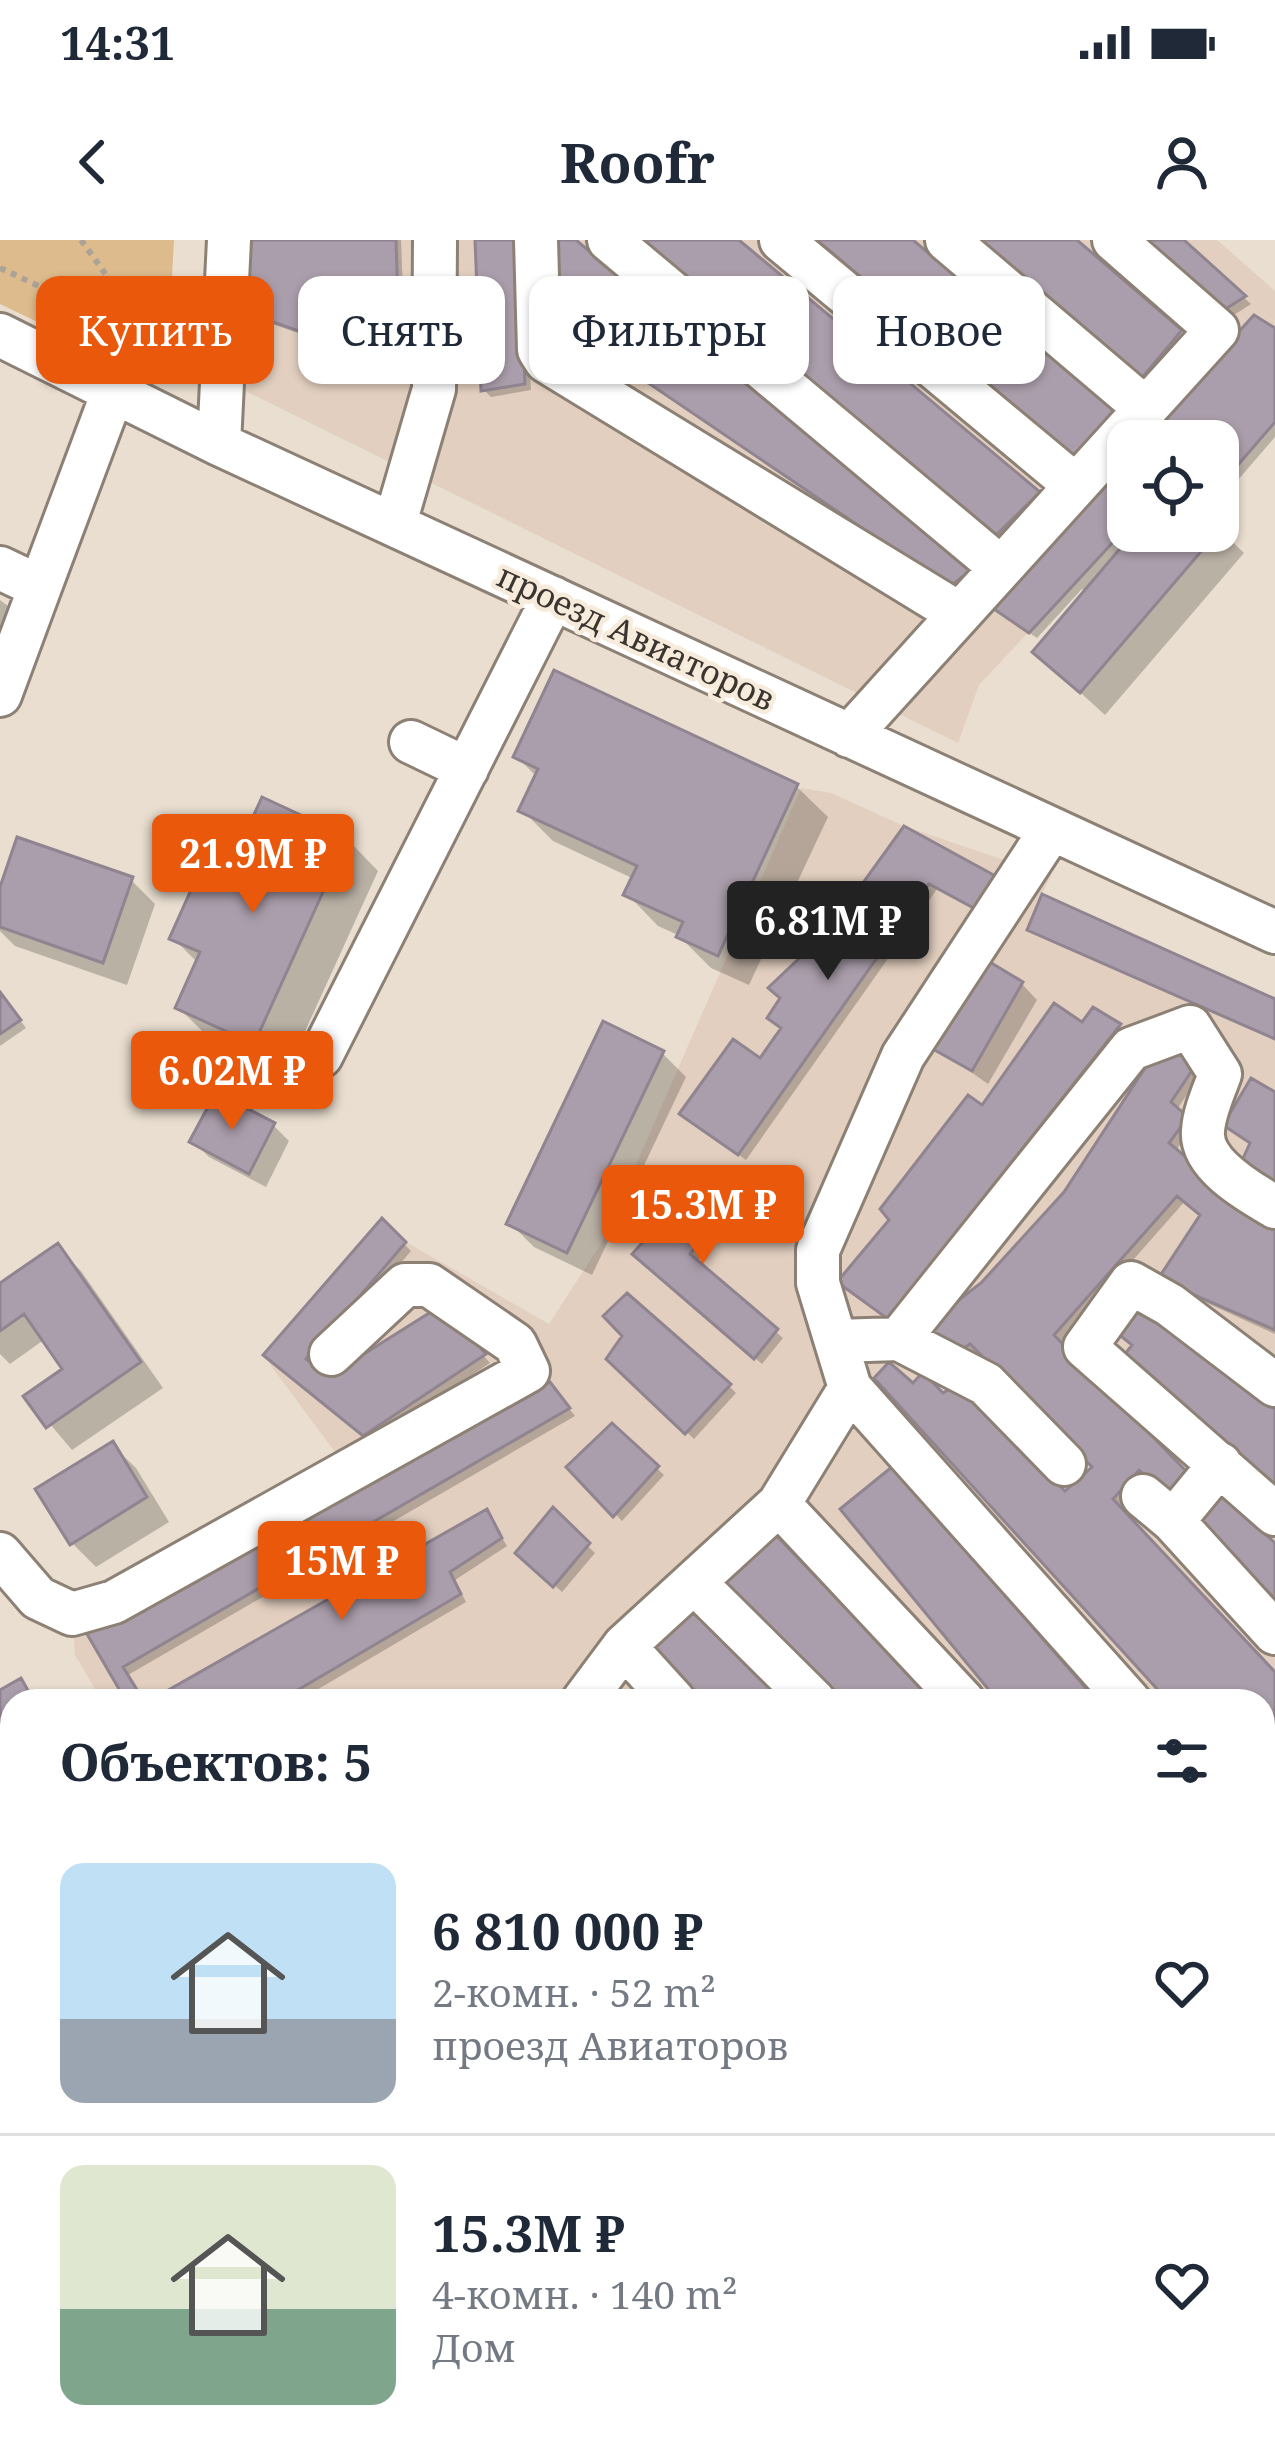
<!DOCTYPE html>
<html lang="ru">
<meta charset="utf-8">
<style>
body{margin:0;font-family:"Noto Serif",serif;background:#f2f2f3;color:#1f2937;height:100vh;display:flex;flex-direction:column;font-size:45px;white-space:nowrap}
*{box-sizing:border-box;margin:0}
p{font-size:39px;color:#747a83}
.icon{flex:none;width:66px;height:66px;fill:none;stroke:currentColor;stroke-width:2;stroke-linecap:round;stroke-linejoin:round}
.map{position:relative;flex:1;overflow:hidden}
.details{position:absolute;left:0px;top:1449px;width:1275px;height:768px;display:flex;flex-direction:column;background:#fff;border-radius:36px 36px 0 0;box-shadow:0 3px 9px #0004}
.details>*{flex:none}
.top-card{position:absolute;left:36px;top:36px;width:1203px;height:108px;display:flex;gap:24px}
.tools{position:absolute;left:1107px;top:180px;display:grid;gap:24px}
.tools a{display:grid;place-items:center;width:132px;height:132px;border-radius:24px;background:#fff;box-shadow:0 3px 9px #0004;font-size:60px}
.price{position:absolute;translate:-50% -102px;padding:0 27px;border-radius:12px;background:#ea580c;color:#fff;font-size:39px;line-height:78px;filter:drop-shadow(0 3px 6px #0008)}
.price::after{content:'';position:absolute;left:50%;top:72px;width:36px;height:27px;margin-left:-18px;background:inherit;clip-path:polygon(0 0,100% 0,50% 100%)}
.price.current{background:#222;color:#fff}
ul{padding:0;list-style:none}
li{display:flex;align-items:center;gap:36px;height:300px;padding:0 60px}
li+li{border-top:3px solid #e0e1e3}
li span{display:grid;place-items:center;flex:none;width:336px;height:240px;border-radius:24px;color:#555}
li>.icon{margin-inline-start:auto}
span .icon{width:144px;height:144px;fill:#fffc;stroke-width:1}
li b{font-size:51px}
h2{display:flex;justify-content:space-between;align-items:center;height:144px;padding:0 60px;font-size:51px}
.tag{padding:0 42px;border-radius:24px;background:#fff;box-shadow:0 3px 9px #0004;font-size:42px;line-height:108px}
.tag.current{background:#ea580c;color:#fff}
.status{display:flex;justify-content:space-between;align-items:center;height:84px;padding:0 60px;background:#fff;direction:ltr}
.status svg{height:33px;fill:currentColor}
header{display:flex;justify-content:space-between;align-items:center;height:156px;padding:0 60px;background:#fff;font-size:54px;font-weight:700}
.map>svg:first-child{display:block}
.industrial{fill:#e2cfbf}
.green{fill:#ddbb8c}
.shadow{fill:#0003}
.building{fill:#ab9eac;stroke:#908490;stroke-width:3}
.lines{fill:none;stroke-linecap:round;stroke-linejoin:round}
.minor-casing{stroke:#8c8174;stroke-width:48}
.path{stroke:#aca397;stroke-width:6;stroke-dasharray:6 6;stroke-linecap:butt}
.minor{stroke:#fff;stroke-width:42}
.labels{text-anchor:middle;stroke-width:9;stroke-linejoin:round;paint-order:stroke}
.street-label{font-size:33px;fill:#3a352f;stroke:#f7ebdc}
</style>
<div class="status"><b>14:31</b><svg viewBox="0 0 49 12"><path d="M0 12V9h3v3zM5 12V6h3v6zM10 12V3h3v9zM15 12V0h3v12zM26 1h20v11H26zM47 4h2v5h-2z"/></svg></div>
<header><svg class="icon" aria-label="back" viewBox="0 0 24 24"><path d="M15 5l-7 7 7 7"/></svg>Roofr<svg class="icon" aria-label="person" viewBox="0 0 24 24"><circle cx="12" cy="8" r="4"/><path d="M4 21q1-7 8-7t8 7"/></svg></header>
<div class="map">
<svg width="1275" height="2217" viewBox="0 0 1275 2217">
<rect width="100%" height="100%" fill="#e9decf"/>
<path class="industrial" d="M 207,0 L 1217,0 L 1275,51 L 1275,130 L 1128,201 L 1128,286 L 979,445 L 958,503 L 203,130 Z
M 801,548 L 831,553 L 904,586 L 1051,636 L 1042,654 L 1275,759 L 1275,2217 L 136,2217 L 131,2205 L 1263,2205 L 1263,1461 L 102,1461 L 75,1415 L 71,1363 L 341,1220 L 263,1115 L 382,978 L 406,1002 L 549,1084 L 602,1002 Z
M 12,2045 L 12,2205 L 70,2205 L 74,2217 L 0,2217 L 0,2046 Z"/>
<path class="green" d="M 0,0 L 174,0 L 169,90 L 119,121 L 0,64 Z"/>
<path class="shadow" d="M 253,0 L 401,0 L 406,131 L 258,79 L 250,71 Z
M 478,0 L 525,0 L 531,150 L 491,157 L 484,150 Z
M 643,0 L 734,0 L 1045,261 L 1002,303 Z
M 982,0 L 1072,0 L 1187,99 L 1149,143 Z
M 1146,0 L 1180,0 L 1251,64 L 1234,75 Z
M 1275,92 L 1275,197 L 1225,255 L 1218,252 L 1218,201 Z
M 1128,219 L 1128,291 L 1218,288 L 1244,313 L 1105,475 L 1036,412 L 1086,353 L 1082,349 L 1037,398 L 1001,374 Z
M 0,360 L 12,369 L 0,399 Z
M 516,516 L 796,546 L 828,577 L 749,745 L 711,728 L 678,695 L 658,686 L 627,654 L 634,639 L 553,601 L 522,570 L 537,537 Z
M 905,590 L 989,677 L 937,649 L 746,920 L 690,881 L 761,822 L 784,789 L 831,692 Z
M 347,599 L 378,631 L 286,833 L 210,799 L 178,767 L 198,723 L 173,698 L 243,605 Z
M 131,640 L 155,664 L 127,745 L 15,706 L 0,691 L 0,656 Z
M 1022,744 L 1037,760 L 988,844 L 935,807 Z
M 0,753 L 26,788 L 0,806 Z
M 1082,786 L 1119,786 L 1126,793 L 897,1084 L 848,1048 L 983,870 Z
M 1163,806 L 1204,829 L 1176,871 L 1193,886 L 1175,912 L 1275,982 L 1275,1094 L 1168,1045 L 1203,975 L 1186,960 L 1059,1104 L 1191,1241 L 1175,1259 L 1148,1234 L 1118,1268 L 1275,1436 L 1275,1574 L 1263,1560 L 1263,1461 L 1172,1461 L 1065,1255 L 1097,1227 L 979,1109 L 959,1124 L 983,1046 L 1066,954 Z
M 662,813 L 686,837 L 592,1035 L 534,1007 L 510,983 Z
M 274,886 L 289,901 L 266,947 L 209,917 L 193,901 Z
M 733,961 L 740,968 L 696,1023 L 783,1098 L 762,1124 L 643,1021 Z
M 382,982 L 411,1011 L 312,1127 L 329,1140 L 441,1068 L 490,1123 L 372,1201 L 274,1122 Z
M 57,1007 L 81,1031 L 163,1148 L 72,1210 L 27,1157 L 66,1130 L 45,1099 L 10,1124 L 0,1114 L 0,1046 Z
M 610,1119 L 729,1146 L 736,1153 L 694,1199 Z
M 557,1153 L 575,1176 L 128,1435 L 144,1461 L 130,1461 L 91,1395 Z
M 612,1187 L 664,1235 L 622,1281 L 570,1227 Z
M 112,1205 L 136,1228 L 169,1282 L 96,1327 L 72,1303 Z
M 553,1272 L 595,1313 L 562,1352 L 519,1313 Z
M 487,1273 L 507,1306 L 455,1340 L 466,1362 L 298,1461 L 155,1461 Z
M 21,1442 L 38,1461 L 12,1461 L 12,1527 L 0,1514 L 0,1453 Z
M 626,1451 L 636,1461 L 617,1461 Z
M 1263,1656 L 1275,1669 L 1275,1692 L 1263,1704 Z
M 1275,1730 L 1275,1775 L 1263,1778 L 1263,1734 Z
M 1275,1815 L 1275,1856 L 1263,1857 L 1263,1816 Z
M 0,2068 L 11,2092 L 0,2097 Z
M 8,2120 L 12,2125 L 12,2205 L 45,2205 L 50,2217 L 15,2217 L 0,2177 L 0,2123 Z"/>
<path class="building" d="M 250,0 L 396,0 L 400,126 L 247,73 Z
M 475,0 L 520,0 L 525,144 L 481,151 Z
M 556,0 L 576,0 L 971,330 L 949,347 L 551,77 Z
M 640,0 L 739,0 L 1040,252 L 993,298 Z
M 817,0 L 913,0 L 1114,170 L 1074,218 Z
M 979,0 L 1077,0 L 1182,90 L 1141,139 Z
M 1142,0 L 1184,0 L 1246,56 L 1224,70 Z
M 1254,75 L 1275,88 L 1275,182 L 1218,248 L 1218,201 L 1140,201 Z
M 1128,215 L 1128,286 L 1029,393 L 991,367 Z
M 1218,284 L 1222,287 L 1080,453 L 1032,412 L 1135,291 L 1218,291 Z
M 554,430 L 798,544 L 718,716 L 676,697 L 683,682 L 623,655 L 637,626 L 518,571 L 538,529 L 513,517 Z
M 262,557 L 348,597 L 254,804 L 175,768 L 200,712 L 169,699 L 218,590 L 242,601 Z
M 904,586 L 1001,639 L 981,672 L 929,644 L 738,915 L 679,874 L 733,799 L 760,818 L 781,788 L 767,778 L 780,758 L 768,748 L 829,690 Z
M 17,597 L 133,637 L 103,723 L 0,687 L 0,647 Z
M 1042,654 L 1275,759 L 1275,799 L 1027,690 Z
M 983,718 L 1023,742 L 972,831 L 931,808 Z
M 0,752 L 21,780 L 0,794 Z
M 1054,763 L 1082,782 L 1093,767 L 1121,784 L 888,1079 L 837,1042 L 889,980 L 880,969 L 968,855 L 982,865 Z
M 603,781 L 664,811 L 567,1013 L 506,984 Z
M 1162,802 L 1199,820 L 1171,862 L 1188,877 L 1169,903 L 1233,956 L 1275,980 L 1275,1090 L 1158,1039 L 1200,975 L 1177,956 L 1054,1095 L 1186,1231 L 1166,1254 L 1139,1230 L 1113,1259 L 1275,1432 L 1275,1578 L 1263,1565 L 1263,1461 L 1168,1461 L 874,1138 L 889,1122 L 913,1143 L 923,1132 L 943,1153 L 960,1142 L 1065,1251 L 1092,1227 L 970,1104 L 950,1118 L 916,1093 L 981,1043 L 1064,952 Z
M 1251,838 L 1275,852 L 1275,961 L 1241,923 L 1250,903 L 1223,885 Z
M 216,852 L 275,883 L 249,934 L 189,902 Z
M 704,935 L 735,959 L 690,1014 L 778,1089 L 754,1119 L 632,1014 Z
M 382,978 L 406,1002 L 306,1119 L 329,1136 L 442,1065 L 486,1114 L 363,1196 L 263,1115 Z
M 58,1003 L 141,1122 L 46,1188 L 23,1156 L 62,1129 L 24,1074 L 0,1091 L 0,1043 Z
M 627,1053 L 731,1144 L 685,1194 L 606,1119 L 622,1096 L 603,1076 Z
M 1137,1066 L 1275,1169 L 1275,1251 L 1115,1127 L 1132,1105 L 1117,1093 Z
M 550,1142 L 570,1168 L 123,1427 L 144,1461 L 126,1461 L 87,1394 Z
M 612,1183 L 659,1226 L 613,1277 L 566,1227 Z
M 113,1201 L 147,1257 L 70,1305 L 35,1249 Z
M 893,1226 L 1097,1461 L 998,1461 L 840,1269 Z
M 1221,1254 L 1275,1303 L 1275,1359 L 1195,1283 Z
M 553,1267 L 590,1303 L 553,1347 L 515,1313 Z
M 487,1269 L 502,1298 L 450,1332 L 461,1354 L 279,1461 L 149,1461 Z
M 767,1286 L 936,1461 L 842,1461 L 716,1334 Z
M 693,1359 L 791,1461 L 684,1461 L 638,1415 Z
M 21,1438 L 34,1461 L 12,1461 L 12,1510 L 0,1516 L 0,1450 Z
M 1275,1727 L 1275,1768 L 1263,1770 L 1263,1731 Z
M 12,1728 L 12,1774 L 0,1775 L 0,1729 Z
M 1275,1812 L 1275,1849 L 1263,1850 L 1263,1813 Z
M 1263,1885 L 1275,1885 L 1275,1923 L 1263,1923 Z
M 1263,1960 L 1275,1960 L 1275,2031 L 1263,2031 Z
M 1275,2072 L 1275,2139 L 1263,2140 L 1263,2073 Z
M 8,2117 L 12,2205 L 43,2205 L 48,2217 L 12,2217 L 0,2186 L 0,2120 Z
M 1275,2179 L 1275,2217 L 970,2217 L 970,2205 L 1263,2205 L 1263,2180 Z
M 169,2205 L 218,2205 L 221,2217 L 172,2217 Z
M 355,2205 L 424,2205 L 428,2217 L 358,2217 Z
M 477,2205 L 752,2205 L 752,2217 L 476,2217 Z
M 787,2205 L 827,2205 L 827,2217 L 788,2217 Z
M 864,2205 L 933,2205 L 933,2217 L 864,2217 Z"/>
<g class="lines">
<g class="minor-casing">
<path id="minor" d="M 536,0 L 539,110 L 546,121 L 958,373
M 609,0 L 1000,327
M 781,0 L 1075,245
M 947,0 L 1145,168
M 0,95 L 219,204 L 1275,692
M 219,204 L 229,0
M 395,283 L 434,149 L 435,0
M 0,328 L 40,347 L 113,152
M 0,455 L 40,347
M 849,496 L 1217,90 L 1114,0
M 411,502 L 467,529
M 321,816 L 553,358
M 899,1099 L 986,1144 L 1064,1224
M 836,1101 L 899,1099 L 1131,809 L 1190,787 L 1220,834 C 1214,851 1204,872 1203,891 C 1200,925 1251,953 1275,967
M 1275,1145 L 1170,1065 L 1131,1043 L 1085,1107 L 1275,1274
M 850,1148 L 1129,1461
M 1220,1224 L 1173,1281 L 1275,1393
M 1143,1256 L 1173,1281
M 779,1264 L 963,1461
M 0,1314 L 38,1358 L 72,1374 L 114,1362 L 528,1131 L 515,1104 L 429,1045 L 405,1045 L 331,1114
M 694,1342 L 814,1461
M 624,1406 L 674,1461
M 583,1461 L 624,1406 L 779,1264 L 850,1148 L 818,1043 L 818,1010 L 903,816 L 1051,590
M 1263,1610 L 1275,1624
M 1263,1713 L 1275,1708
M 0,1947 L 12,1977
M 1263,1948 L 1275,1947
M 1263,2050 L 1275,2050
M 1263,2160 L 1275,2159
M 91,2205 L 96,2217
M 330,2205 L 333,2217
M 450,2205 L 454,2217
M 765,2205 L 766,2217
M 846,2205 L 846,2217
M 952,2205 L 952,2217
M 248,2217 L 280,2205"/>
</g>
<path class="path" d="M 81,0 L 132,71 L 137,92
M 0,28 L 187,115"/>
<use href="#minor" class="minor"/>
</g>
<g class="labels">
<g class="street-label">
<text transform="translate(636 397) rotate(25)" y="12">проезд Авиаторов</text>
</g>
</g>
</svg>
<div class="tools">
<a><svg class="icon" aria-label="locate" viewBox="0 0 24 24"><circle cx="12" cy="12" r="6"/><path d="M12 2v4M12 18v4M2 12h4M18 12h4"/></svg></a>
</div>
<b class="price" style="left:253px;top:676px">21.9M ₽</b>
<b class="price current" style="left:828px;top:743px">6.81M ₽</b>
<b class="price" style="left:232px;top:893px">6.02M ₽</b>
<b class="price" style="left:703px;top:1027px">15.3M ₽</b>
<b class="price" style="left:342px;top:1383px">15M ₽</b>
<div class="top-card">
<a class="tag current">Купить</a>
<a class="tag">Снять</a>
<a class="tag">Фильтры</a>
<a class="tag">Новое</a>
</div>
<section class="details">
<h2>Объектов: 5<svg class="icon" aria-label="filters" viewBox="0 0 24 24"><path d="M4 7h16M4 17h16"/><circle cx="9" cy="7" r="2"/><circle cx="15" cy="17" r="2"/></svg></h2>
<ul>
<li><span style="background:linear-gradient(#bfe0f5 65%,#9aa5b1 0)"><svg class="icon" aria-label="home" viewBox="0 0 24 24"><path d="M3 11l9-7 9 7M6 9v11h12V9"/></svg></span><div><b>6 810 000 ₽</b><p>2-комн. · 52 m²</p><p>проезд Авиаторов</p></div><svg class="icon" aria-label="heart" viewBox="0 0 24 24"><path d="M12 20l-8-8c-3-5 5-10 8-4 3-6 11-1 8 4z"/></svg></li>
<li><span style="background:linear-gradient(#dfe7d0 60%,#7fa58c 0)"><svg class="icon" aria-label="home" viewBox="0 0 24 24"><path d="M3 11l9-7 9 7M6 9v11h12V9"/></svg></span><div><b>15.3M ₽</b><p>4-комн. · 140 m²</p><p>Дом</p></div><svg class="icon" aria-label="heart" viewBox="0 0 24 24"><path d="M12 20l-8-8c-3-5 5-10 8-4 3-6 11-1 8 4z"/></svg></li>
</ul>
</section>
</div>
